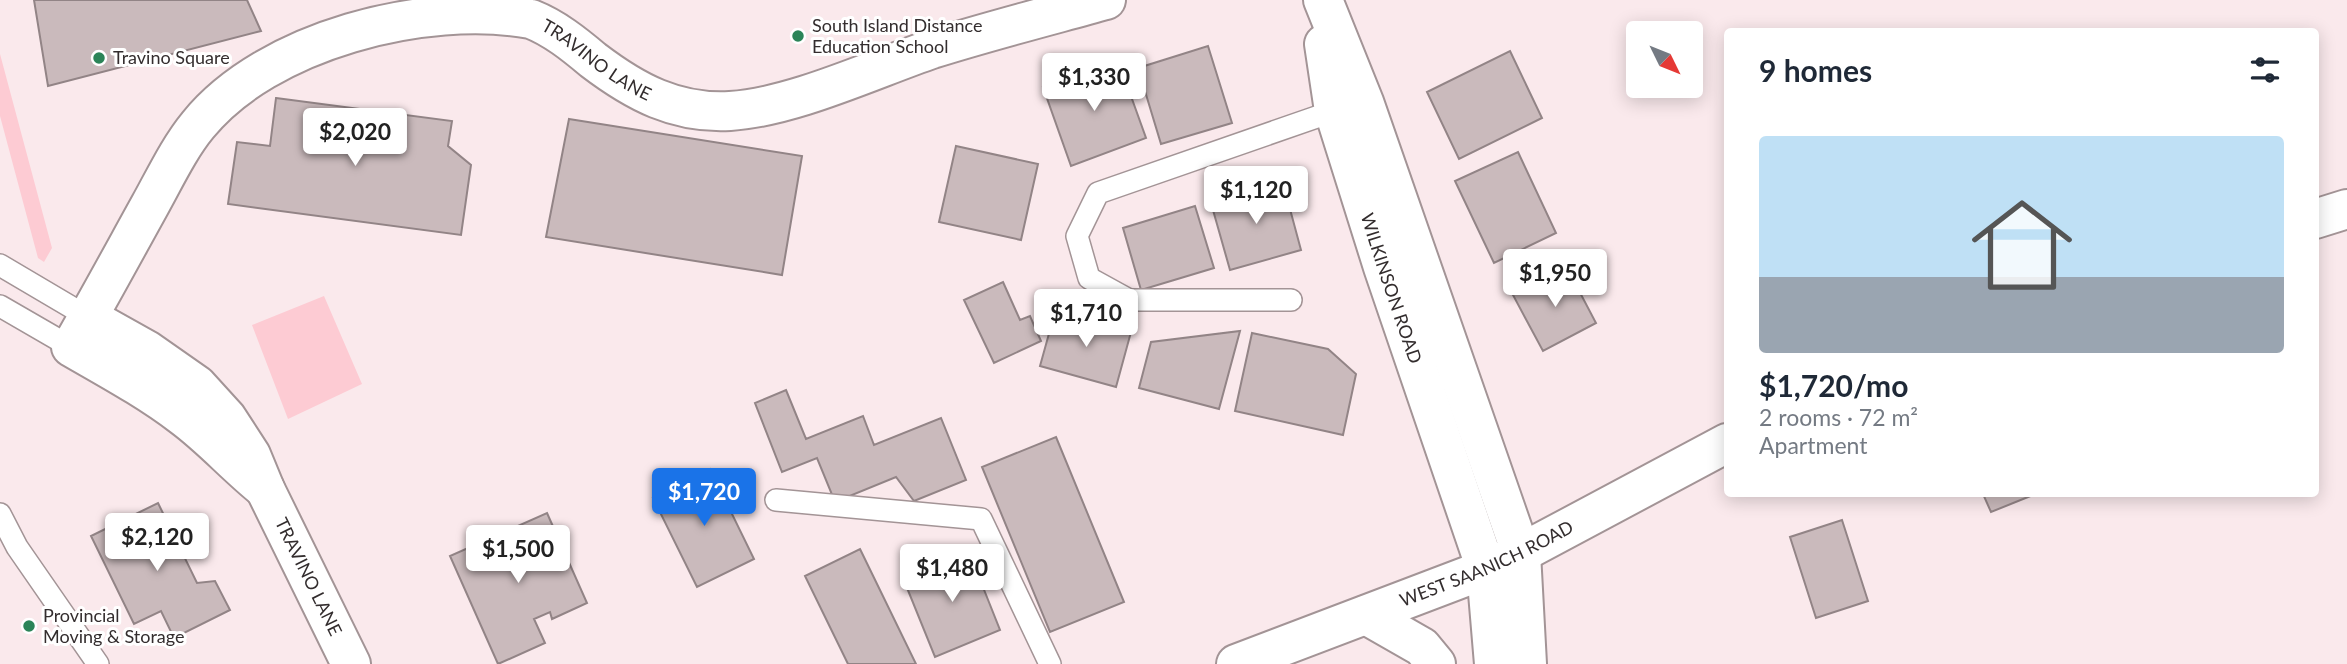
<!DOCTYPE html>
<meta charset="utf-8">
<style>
body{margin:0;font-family:Lato,sans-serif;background:#f6f6f7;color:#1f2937;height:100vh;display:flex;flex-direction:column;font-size:26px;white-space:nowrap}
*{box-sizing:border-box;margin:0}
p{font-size:23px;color:#747a83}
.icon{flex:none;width:38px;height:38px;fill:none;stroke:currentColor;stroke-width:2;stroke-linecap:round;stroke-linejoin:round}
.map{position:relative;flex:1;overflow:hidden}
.side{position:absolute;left:1724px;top:28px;width:595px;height:469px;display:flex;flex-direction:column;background:#fff;border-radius:7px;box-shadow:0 4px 18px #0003}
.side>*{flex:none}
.needle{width:46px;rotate:133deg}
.fabs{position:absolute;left:1626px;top:21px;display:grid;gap:14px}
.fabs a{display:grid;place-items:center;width:77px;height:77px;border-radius:7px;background:#fff;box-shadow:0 4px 18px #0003;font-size:35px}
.price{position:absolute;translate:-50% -60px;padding:0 16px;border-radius:7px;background:#fff;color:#222;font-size:23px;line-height:46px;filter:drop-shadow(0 2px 4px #0008)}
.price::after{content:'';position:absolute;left:50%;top:42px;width:21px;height:16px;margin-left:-10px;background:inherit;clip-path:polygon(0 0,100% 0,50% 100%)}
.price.selected{background:#1a73e8;color:#fff}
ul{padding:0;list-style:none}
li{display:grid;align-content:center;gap:14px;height:371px;padding:0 35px}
li span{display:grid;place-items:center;height:217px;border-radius:7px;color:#555}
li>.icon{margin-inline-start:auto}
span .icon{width:126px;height:126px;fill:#fffc;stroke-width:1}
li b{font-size:30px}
h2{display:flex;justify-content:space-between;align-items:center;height:84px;padding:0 35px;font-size:30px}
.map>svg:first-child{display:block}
.green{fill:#fdcbd3}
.building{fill:#cababc;stroke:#928486;stroke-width:2}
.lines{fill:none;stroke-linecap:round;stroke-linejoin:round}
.lane-casing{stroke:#a39496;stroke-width:24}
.street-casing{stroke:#a39496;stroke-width:42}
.secondary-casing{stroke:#a39496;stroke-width:42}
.lane{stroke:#fff;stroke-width:21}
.street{stroke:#fff;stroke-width:38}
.secondary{stroke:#fff;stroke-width:38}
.poi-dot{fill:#2b8458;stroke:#fff;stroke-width:2.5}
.labels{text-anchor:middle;stroke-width:6;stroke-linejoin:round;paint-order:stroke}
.poi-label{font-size:18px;fill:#332d2e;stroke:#fff;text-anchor:start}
.street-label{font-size:18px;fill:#332d2e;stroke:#fff}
</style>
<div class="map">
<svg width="2347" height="664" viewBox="0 0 2347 664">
<rect width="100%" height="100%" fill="#fae9ec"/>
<path class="green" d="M 0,54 L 52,248 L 44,262 L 38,258 L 0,116 Z
M 324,296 L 362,384 L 288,419 L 252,325 Z"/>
<path class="building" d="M 34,0 L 247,0 L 261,31 L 48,86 Z
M 1208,46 L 1232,123 L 1161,144 L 1138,68 Z
M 1510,51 L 1542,118 L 1459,159 L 1427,92 Z
M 1118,60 L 1146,138 L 1071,166 L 1043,87 Z
M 276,98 L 452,121 L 448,146 L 471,165 L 461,235 L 228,204 L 237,142 L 270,146 Z
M 569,119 L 802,156 L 782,275 L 546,237 Z
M 956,146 L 1038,164 L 1021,240 L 939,222 Z
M 1518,152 L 1556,233 L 1494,263 L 1455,181 Z
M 1283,183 L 1301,250 L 1230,270 L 1211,203 Z
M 1195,206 L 1214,268 L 1141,290 L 1123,228 Z
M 1566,266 L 1596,323 L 1543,351 L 1513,295 Z
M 1003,282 L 1020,320 L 1030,316 L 1041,341 L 994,363 L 964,300 Z
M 1055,312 L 1131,332 L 1116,387 L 1040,366 Z
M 1240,331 L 1219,409 L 1139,388 L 1151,342 Z
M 1252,333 L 1328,349 L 1356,374 L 1343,435 L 1235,411 Z
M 786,390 L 806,439 L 863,416 L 874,445 L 941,418 L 966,480 L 914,501 L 896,477 L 835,502 L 817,458 L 782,472 L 755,403 Z
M 1056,437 L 1124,602 L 1050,632 L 982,467 Z
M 710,469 L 754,559 L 697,587 L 653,498 Z
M 1983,494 L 2033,494 L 2033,495 L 1991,512 Z
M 158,503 L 197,583 L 215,581 L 230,610 L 174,638 L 161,611 L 134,624 L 91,536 Z
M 547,513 L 587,603 L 552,619 L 550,612 L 534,619 L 545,643 L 498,664 L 450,556 Z
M 1842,520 L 1868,601 L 1816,618 L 1790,537 Z
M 860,549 L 916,664 L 848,664 L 805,576 Z
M 969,552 L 1000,630 L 935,657 L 903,578 Z"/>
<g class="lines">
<g class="lane-casing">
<path id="lane" d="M 0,265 L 88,317
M 1291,300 L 1129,300 L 1089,278 L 1077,236 L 1098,193 L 1334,111
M 0,306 L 71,347
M 776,500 L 981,519 L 1050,664
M 0,514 L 17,547 L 98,664"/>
</g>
<g class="street-casing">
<g id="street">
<path id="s1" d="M 88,317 L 147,350 L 197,385 L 227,418 L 251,455 L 265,489 L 351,664"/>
<path id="s2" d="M 265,489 C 236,466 212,438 182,416 C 148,390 109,369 71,347 C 98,300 124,252 150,205 C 165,178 179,148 198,125 C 267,40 425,0 531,19 C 554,28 574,44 593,60 C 635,92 676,114 730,111 C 793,107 871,70 932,49 C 989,31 1048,16 1106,0"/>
</g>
</g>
<g class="secondary-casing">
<g id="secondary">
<path d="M 1323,0 L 1364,102 L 1521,553 L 1527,664"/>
<path id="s3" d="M 1324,44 L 1334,111 L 1383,267 L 1486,569 L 1494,664"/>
<path d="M 2315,219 L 2347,209"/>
<path d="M 1366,615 L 1422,647 L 1436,664"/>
<path id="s4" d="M 1236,664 L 1486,569 L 1521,553 L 1727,443"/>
</g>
</g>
<use href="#lane" class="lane"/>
<use href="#street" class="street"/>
<use href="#secondary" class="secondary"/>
</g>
<g class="poi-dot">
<circle cx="798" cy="36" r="7"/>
<circle cx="99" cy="58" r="7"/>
<circle cx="29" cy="626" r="7"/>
</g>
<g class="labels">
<g class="poi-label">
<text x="812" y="32">South Island Distance<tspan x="812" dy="21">Education School</tspan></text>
<text x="113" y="64">Travino Square</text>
<text x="43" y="622">Provincial<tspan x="43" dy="21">Moving &amp; Storage</tspan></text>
</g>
<g class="street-label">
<text dy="6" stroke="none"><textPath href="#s2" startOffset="938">TRAVINO LANE</textPath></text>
<text dy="6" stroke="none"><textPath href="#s3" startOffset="254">WILKINSON ROAD</textPath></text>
<text dy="6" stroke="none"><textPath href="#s4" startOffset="270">WEST SAANICH ROAD</textPath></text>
<text dy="6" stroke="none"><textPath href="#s1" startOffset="352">TRAVINO LANE</textPath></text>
</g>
</g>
</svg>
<div class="fabs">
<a><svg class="needle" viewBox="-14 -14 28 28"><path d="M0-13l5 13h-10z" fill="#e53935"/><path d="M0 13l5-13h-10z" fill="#747a83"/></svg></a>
</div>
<b class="price" style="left:1094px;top:113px">$1,330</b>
<b class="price" style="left:355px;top:168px">$2,020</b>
<b class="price" style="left:1256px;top:226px">$1,120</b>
<b class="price" style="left:1555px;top:309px">$1,950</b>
<b class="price" style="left:1086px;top:349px">$1,710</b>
<b class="price selected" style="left:704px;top:528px">$1,720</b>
<b class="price" style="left:157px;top:573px">$2,120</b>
<b class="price" style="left:518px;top:585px">$1,500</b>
<b class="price" style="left:952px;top:604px">$1,480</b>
<section class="side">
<h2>9 homes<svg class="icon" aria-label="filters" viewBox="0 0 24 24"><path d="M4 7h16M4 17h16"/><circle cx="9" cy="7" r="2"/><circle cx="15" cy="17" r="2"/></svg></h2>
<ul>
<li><span style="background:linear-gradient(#bfe0f5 65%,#9aa5b1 0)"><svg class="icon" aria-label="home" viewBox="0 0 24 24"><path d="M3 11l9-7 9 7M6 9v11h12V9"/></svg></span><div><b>$1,720/mo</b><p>2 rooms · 72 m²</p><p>Apartment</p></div></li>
</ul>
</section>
</div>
